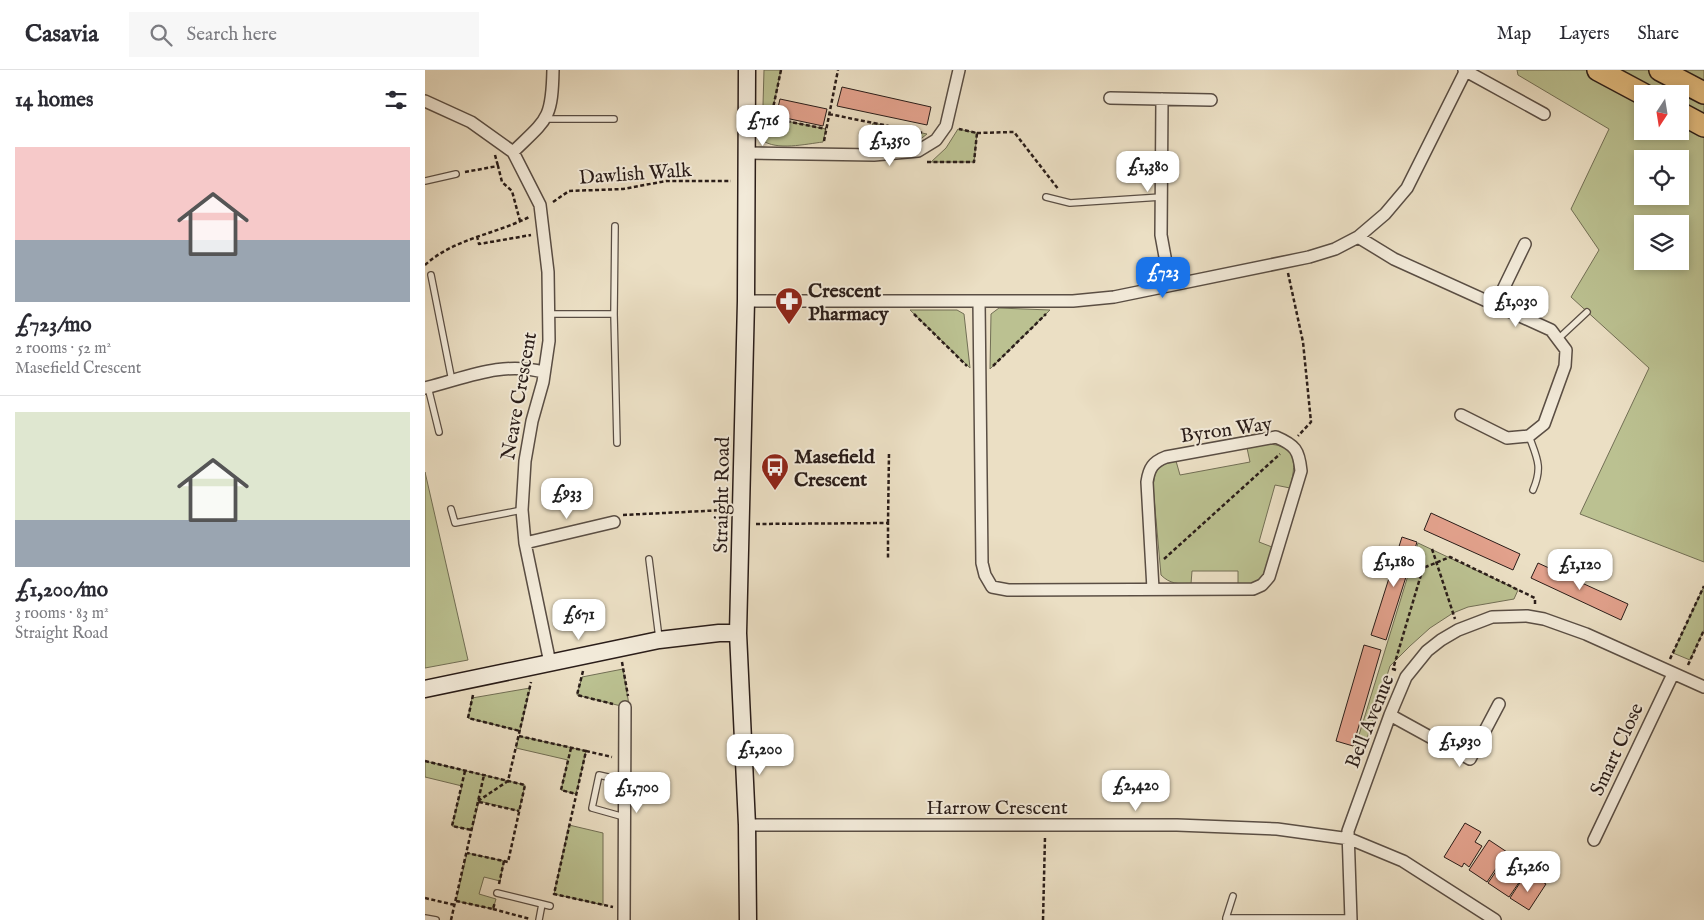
<!DOCTYPE html>
<meta charset="utf-8">
<style>
body{margin:0;font-family:"IM FELL English",serif;background:#f7f7f7;color:#2b2b33;height:100vh;display:flex;flex-direction:column;font-size:19px;white-space:nowrap}
*{box-sizing:border-box;margin:0}
p{font-size:16px;color:#7c7c81}
.icon{flex:none;width:28px;height:28px;fill:none;stroke:currentColor;stroke-width:2;stroke-linecap:round;stroke-linejoin:round}
.map{position:relative;flex:1;overflow:hidden}
.sheet{display:flex;flex-direction:column;background:#fff;width:425px}
.sheet>*{flex:none}
.needle{width:32px;rotate:192deg}
.fabs{position:absolute;left:1209px;top:15px;display:grid;gap:10px}
.fabs a{display:grid;place-items:center;width:55px;height:55px;border-radius:0px;background:#fff;box-shadow:0 2px 8px #0003;font-size:25px}
.price{position:absolute;translate:-50% -42px;padding:0 11px;border-radius:10px;background:#fff;color:#222;font-size:16px;line-height:32px;filter:drop-shadow(0 1px 2px #0008)}
.price::after{content:'';position:absolute;left:50%;top:30px;width:15px;height:11px;margin-left:-8px;background:inherit;clip-path:polygon(0 0,100% 0,50% 100%)}
.price.on{background:#1a73e8;color:#fff}
ul{padding:0;list-style:none}
li{display:grid;align-content:center;gap:10px;height:265px;padding:0 15px}
li+li{border-top:1px solid #e1e1e2}
li span{display:grid;place-items:center;height:155px;border-radius:0px;color:#555}
li>.icon{margin-inline-start:auto}
span .icon{width:90px;height:90px;fill:#fffc;stroke-width:1}
li b{font-size:21px}
h2{display:flex;justify-content:space-between;align-items:center;height:60px;padding:0 15px;font-size:21px}
header{display:flex;align-items:center;gap:30px;box-sizing:border-box;height:70px;padding:0 25px;background:#fff;border-bottom:1px solid #e1e1e2}
header strong{font-size:24px}
nav{display:flex;gap:28px;margin-inline-start:auto;font-size:18px}
.search{width:350px;height:45px;background:#f7f7f7;display:flex;align-items:center;gap:12px;box-sizing:border-box;padding:0 18px;border-radius:0px;color:#7c7c81;font-size:19px}
main{display:flex;flex:1;min-height:0}
.map>svg:first-child{display:block}
.green{fill:#bbc191;stroke:#726f55;fill-rule:evenodd}
.building{fill:#e2a18c;stroke:#2a1d19}
.lines{fill:none;stroke-linecap:round;stroke-linejoin:round}
.lane-casing{stroke:#5a4e44;stroke-width:8}
.street-casing{stroke:#5a4e44;stroke-width:14}
.secondary-casing{stroke:#2a1d19;stroke-width:19}
.highway-casing{stroke:#2a1d19;stroke-width:24}
.path{stroke:#2a1d19;stroke-width:2.5;stroke-dasharray:4 2.5;stroke-linecap:butt}
.lane{stroke:#f2ead9;stroke-width:5.5}
.street{stroke:#f2ead9;stroke-width:11}
.secondary{stroke:#f2ead9;stroke-width:16}
.highway{stroke:#e6c082;stroke-width:21}
.labels{text-anchor:middle;stroke-width:4;stroke-linejoin:round;paint-order:stroke}
.street-label{font-size:20px;fill:#2a1d19;stroke:#f2ead9}
.poi-label{font-size:20px;font-weight:bold;fill:#2a1d19;stroke:#f2ead9;text-anchor:start}
</style>
<header>
<strong>Casavia</strong>
<div class="search"><svg class="icon" aria-label="search" viewBox="0 0 24 24"><circle cx="10" cy="10" r="6"/><path d="M15 15l6 6"/></svg>Search here</div>
<nav><a>Map</a><a>Layers</a><a>Share</a></nav>
</header>
<main>
<section class="sheet">
<h2>14 homes<svg class="icon" aria-label="filters" viewBox="0 0 24 24"><path d="M4 7h16M4 17h16"/><circle cx="9" cy="7" r="2"/><circle cx="15" cy="17" r="2"/></svg></h2>
<ul>
<li><span style="background:linear-gradient(#f6c9c9 60%,#9aa5b1 0)"><svg class="icon" aria-label="home" viewBox="0 0 24 24"><path d="M3 11l9-7 9 7M6 9v11h12V9"/></svg></span><div><b>£723/mo</b><p>2 rooms · 52 m²</p><p>Masefield Crescent</p></div></li>
<li><span style="background:linear-gradient(#dfe7d0 70%,#9aa5b1 0)"><svg class="icon" aria-label="home" viewBox="0 0 24 24"><path d="M3 11l9-7 9 7M6 9v11h12V9"/></svg></span><div><b>£1,200/mo</b><p>3 rooms · 83 m²</p><p>Straight Road</p></div></li>
</ul>
</section>
<div class="map">
<svg width="1279" height="850" viewBox="0 0 1279 850">
<rect width="100%" height="100%" fill="#ebdfc4"/>
<filter id="stains"><feTurbulence type="fractalNoise" baseFrequency=".004" numOctaves="4"/><feColorMatrix values="0 0 0 0 .2 0 0 0 0 .09 0 0 0 0 .02 0 0 0 .5 -.17"/></filter>
<radialGradient id="worn" r=".72"><stop offset=".6" stop-color="#630" stop-opacity="0"/><stop offset="1" stop-color="#630" stop-opacity=".3"/></radialGradient>
<path class="green" d="M 339,0 L 356,0 L 346,48 L 401,59 L 398,72 C 381,74 351,81 337,70 Z
M 1092,0 L 1279,0 L 1279,492 L 1155,444 L 1224,298 L 1146,227 L 1174,180 L 1146,139 L 1184,59 L 1093,5 ZM 1218,24 L 1255,24 L 1255,61 L 1218,61 ZM 1218,89 L 1255,89 L 1255,126 L 1218,126 ZM 1218,154 L 1255,154 L 1255,191 L 1218,191 Z
M 448,53 L 502,64 L 493,71 L 443,72 Z
M 533,59 L 552,63 L 549,92 L 506,92 L 521,78 Z
M 574,238 L 625,240 L 565,299 L 566,244 Z
M 485,240 L 532,240 L 539,244 L 545,298 Z
M 842,374 C 873,375 871,394 865,418 L 850,415 L 834,472 L 847,477 L 839,506 L 826,514 L 813,515 L 813,501 L 767,501 L 766,514 C 753,514 745,514 736,505 L 728,416 L 730,404 L 736,395 L 751,391 L 755,405 L 825,392 L 822,378 Z
M 0,402 L 43,590 L 0,598 Z
M 993,473 L 1093,520 L 1089,529 L 1043,537 L 1028,543 L 1005,558 L 985,576 L 965,596 L 938,681 L 930,678 Z
M 1279,516 L 1279,560 L 1265,590 L 1248,583 Z
M 198,599 L 204,635 L 200,637 L 152,625 L 157,607 Z
M 105,618 L 95,661 L 43,648 L 47,628 Z
M 94,666 L 161,681 L 151,724 L 136,720 L 143,690 L 91,678 Z
M 0,691 L 100,715 L 94,741 L 54,731 L 47,760 L 27,756 L 37,716 L 0,707 Z
M 144,755 L 178,763 L 178,835 L 129,824 Z
M 42,783 L 79,791 L 75,811 L 59,807 L 54,824 L 71,829 L 68,839 L 31,831 Z"/>
<path class="building" d="M 417,17 L 506,37 L 502,55 L 412,36 Z
M 355,29 L 402,39 L 398,56 L 351,46 Z
M 1006,443 L 1095,484 L 1088,500 L 999,460 Z
M 977,467 L 992,472 L 961,570 L 946,565 Z
M 1113,493 L 1203,534 L 1196,550 L 1106,508 Z
M 939,575 L 956,580 L 928,676 L 911,671 Z
M 1040,753 L 1056,762 L 1050,772 L 1057,776 L 1044,797 L 1039,793 L 1037,797 L 1019,787 Z
M 1064,770 L 1082,782 L 1062,812 L 1044,800 Z
M 1083,796 L 1091,801 L 1088,806 L 1095,811 L 1084,827 L 1063,813 L 1074,797 L 1080,801 Z
M 1098,808 L 1107,814 L 1111,808 L 1121,814 L 1104,840 L 1085,828 Z"/>
<g class="lines">
<g class="lane-casing">
<path id="lane" d="M 121,49 L 189,49
M 0,111 L 31,104
M 621,127 L 645,133 L 736,127
M 6,205 L 27,311
M 124,244 L 189,244 L 192,373
M 189,244 L 190,156
M 1133,269 L 1162,242
M 3,317 L 14,362
M 1104,366 C 1112,388 1118,397 1108,420
M 26,439 L 30,453 L 97,440
M 224,489 L 234,568
M 199,747 L 167,738 L 174,705 L 200,711
M 72,823 L 117,834
M 0,848 L 11,850
M 801,848 L 808,826
M 114,850 L 117,834 L 125,836
M 801,850 L 801,848 L 926,848"/>
</g>
<g class="street-casing">
<path id="street" d="M 1039,0 L 1119,44
M 685,28 L 786,30
M 737,29 L 736,165 L 745,214
M 0,31 L 46,52 L 88,82 L 115,135 L 123,202 L 124,271 L 118,312 L 107,351 L 100,391 L 97,440 L 100,473 L 125,593
M 88,82 C 122,49 127,50 128,0
M 322,83 L 449,85 L 493,81 L 511,70 L 521,56 L 534,0
M 933,167 L 969,189 L 1126,260 L 1141,280 L 1140,296 L 1119,354 L 1104,366 L 1082,368 L 1036,345
M 321,231 L 648,231 L 689,227 L 884,187 L 910,179 L 933,167 L 960,144 L 982,118 L 1041,0
M 554,232 L 557,493 L 560,505 L 567,517 L 583,520 L 828,519 L 837,515 L 844,507 L 876,401 C 874,380 870,375 851,367 L 741,387 C 728,392 724,398 722,412 L 728,519
M 1071,234 L 1100,174
M 0,318 C 41,308 76,291 118,302
M 100,473 L 189,452
M 965,645 L 1045,689 L 1074,634
M 322,755 L 752,755 L 852,759 L 925,769 L 978,791 L 1070,850
M 1169,770 L 1248,604
M 199,850 L 200,637
M 926,850 L 923,761 L 965,645 L 981,607 L 1002,581 L 1016,570 L 1033,560 L 1067,547 L 1102,546 L 1119,549 L 1161,564 L 1279,617"/>
</g>
<g class="secondary-casing">
<path id="secondary" d="M 322,0 L 321,231 L 313,563 L 322,755 L 323,850
M 0,619 L 234,570 L 294,563 L 313,563"/>
</g>
<g class="highway-casing">
<path id="highway" d="M 1173,0 L 1218,24
M 1235,0 L 1279,23
M 1255,43 L 1279,56"/>
</g>
<path class="path" d="M 356,0 L 346,48 L 401,59
M 404,44 L 498,63
M 552,63 L 589,62 L 634,120
M 399,71 L 413,0
M 70,85 L 73,96
M 502,92 L 549,92 L 552,63 L 534,59
M 40,102 L 73,96 L 77,112 L 87,121 L 95,151
M 128,132 L 144,121 L 198,119 L 241,111 L 306,111
M 52,166 L 54,174 L 106,165
M 0,195 C 28,169 71,164 104,147
M 863,203 L 878,272 L 886,352 L 873,366
M 489,244 L 542,296
M 568,296 L 621,244
M 198,445 L 300,440
M 463,453 L 464,382
M 331,454 L 463,453 L 463,488
M 1007,479 L 1030,549
M 739,489 L 855,384
M 1245,589 L 1279,516
M 197,592 L 203,626
M 1263,595 L 1279,560
M 971,600 L 968,599 L 998,498 L 1025,487 L 1110,528 L 1110,536
M 158,601 L 152,625 L 188,634
M 48,625 L 43,648 L 95,661
M 94,666 L 161,681 L 129,824 L 188,837
M 146,678 L 136,720 L 151,724
M 161,681 L 187,687
M 0,691 L 100,715 L 83,792 L 42,783
M 40,701 L 27,756 L 47,760
M 53,731 L 83,711 L 106,612
M 54,732 L 94,741
M 74,814 L 79,791
M 0,828 L 30,835
M 31,831 L 68,839 L 70,832
M 68,839 L 105,849
M 26,850 L 59,705
M 618,850 L 620,767"/>
<use href="#lane" class="lane"/>
<use href="#street" class="street"/>
<use href="#secondary" class="secondary"/>
<use href="#highway" class="highway"/>
</g>
<defs>
<g id="pharmacy-pin" transform="scale(1.4375)"><path d="M0 17L-7.5 6A9.5 9.5 0 1 1 7.5 6Z" fill="#8f2418" stroke="#f2ead9"/><path d="M-2-6h4v4h4v4h-4v4h-4v-4h-4v-4h4Z" fill="#fff"/></g>
<g id="bus-pin" transform="scale(1.4375)"><path d="M0 17L-7.5 6A9.5 9.5 0 1 1 7.5 6Z" fill="#8f2418" stroke="#f2ead9"/><path d="M-5-6H5V4H4V6H2V4H-2V6H-4V4H-5ZM-3.5-4V0h7V-4ZM-3.5 1.2v1.5H-2V1.2ZM2 1.2v1.5H3.5V1.2Z" fill="#fff"/></g>
</defs>
<g fill-rule="evenodd">
<use href="#pharmacy-pin" x="364" y="231"/>
<use href="#bus-pin" x="350" y="397"/>
</g>
<g class="labels">
<g class="street-label">
<text transform="translate(210 103) rotate(-4)" y="7">Dawlish Walk</text>
<text transform="translate(93 326) rotate(-80)" y="7">Neave Crescent</text>
<text transform="translate(801 359) rotate(-8)" y="7">Byron Way</text>
<text transform="translate(296 425) rotate(-89)" y="7">Straight Road</text>
<text transform="translate(944 651) rotate(-68)" y="7">Bell Avenue</text>
<text transform="translate(1191 679) rotate(-65)" y="7">Smart Close</text>
<text x="572" y="744">Harrow Crescent</text>
</g>
<g class="poi-label">
<text x="383" y="227">Crescent<tspan x="383" dy="23">Pharmacy</tspan></text>
<text x="369" y="393">Masefield<tspan x="369" dy="23">Crescent</tspan></text>
</g>
</g>
<rect width="100%" height="100%" filter="url(#stains)"/>
<rect width="100%" height="100%" fill="url(#worn)"/>
</svg>
<div class="fabs">
<a><svg class="needle" viewBox="-14 -14 28 28"><path d="M0-13l5 13h-10z" fill="#e53935"/><path d="M0 13l5-13h-10z" fill="#7c7c81"/></svg></a>
<a><svg class="icon" aria-label="locate" viewBox="0 0 24 24"><circle cx="12" cy="12" r="6"/><path d="M12 2v4M12 18v4M2 12h4M18 12h4"/></svg></a>
<a><svg class="icon" aria-label="layers" viewBox="0 0 24 24"><path d="M12 4l9 5-9 5-9-5zM3 14l9 5 9-5"/></svg></a>
</div>
<b class="price" style="left:338px;top:77px">£716</b>
<b class="price" style="left:465px;top:97px">£1,350</b>
<b class="price" style="left:723px;top:123px">£1,380</b>
<b class="price on" style="left:738px;top:229px">£723</b>
<b class="price" style="left:1091px;top:258px">£1,030</b>
<b class="price" style="left:142px;top:450px">£933</b>
<b class="price" style="left:969px;top:518px">£1,180</b>
<b class="price" style="left:1155px;top:521px">£1,120</b>
<b class="price" style="left:154px;top:571px">£671</b>
<b class="price" style="left:1035px;top:698px">£1,930</b>
<b class="price" style="left:335px;top:706px">£1,200</b>
<b class="price" style="left:711px;top:742px">£2,420</b>
<b class="price" style="left:212px;top:744px">£1,700</b>
<b class="price" style="left:1103px;top:823px">£1,260</b>
</div>
</main>
